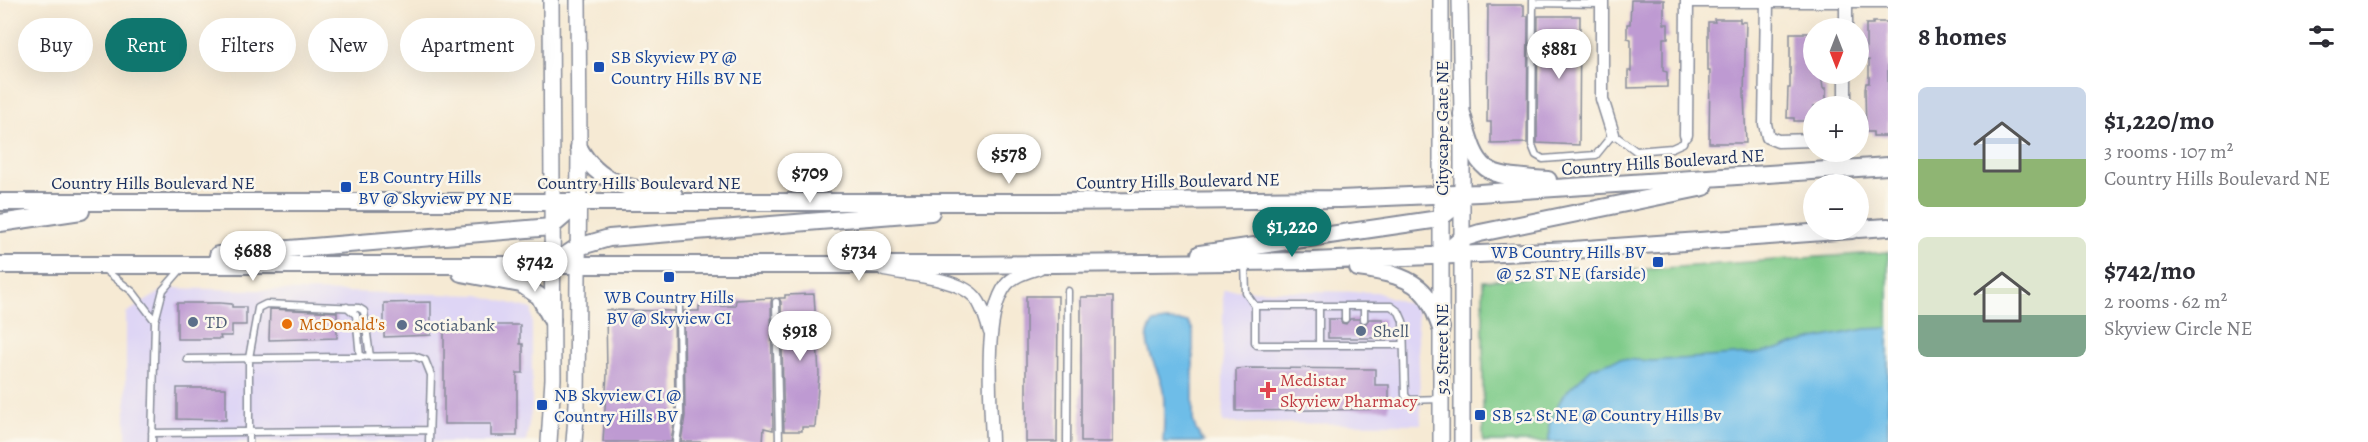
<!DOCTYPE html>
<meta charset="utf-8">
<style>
body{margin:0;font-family:Alegreya,serif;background:#f7f7f7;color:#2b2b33;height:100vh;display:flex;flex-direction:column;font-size:22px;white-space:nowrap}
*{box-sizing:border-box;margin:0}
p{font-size:20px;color:#7c7c81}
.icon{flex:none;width:33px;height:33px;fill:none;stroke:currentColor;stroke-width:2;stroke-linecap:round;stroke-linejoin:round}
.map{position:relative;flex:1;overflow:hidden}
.details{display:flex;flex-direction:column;background:#fff;width:480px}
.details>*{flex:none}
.guide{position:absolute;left:18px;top:18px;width:570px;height:54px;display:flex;gap:12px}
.needle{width:39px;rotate:180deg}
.buttons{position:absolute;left:1803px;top:18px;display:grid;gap:12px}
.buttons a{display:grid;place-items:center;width:66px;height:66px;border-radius:50%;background:#fff;box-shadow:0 6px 24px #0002;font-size:30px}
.price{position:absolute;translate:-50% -51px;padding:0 14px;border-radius:21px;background:#fff;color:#222;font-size:20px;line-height:39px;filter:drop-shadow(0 2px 3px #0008)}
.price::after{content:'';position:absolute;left:50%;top:36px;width:18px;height:14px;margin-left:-9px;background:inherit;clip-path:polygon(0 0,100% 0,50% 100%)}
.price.active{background:#0f766e;color:#fff}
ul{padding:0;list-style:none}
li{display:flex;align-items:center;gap:18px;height:150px;padding:0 30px}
li span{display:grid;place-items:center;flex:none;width:168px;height:120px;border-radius:9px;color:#555}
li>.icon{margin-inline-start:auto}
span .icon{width:72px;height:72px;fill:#fffc;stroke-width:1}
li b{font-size:26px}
h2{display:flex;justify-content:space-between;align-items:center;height:72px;padding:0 30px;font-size:26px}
.pill{padding:0 21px;border-radius:27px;background:#fff;box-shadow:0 6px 24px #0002;font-size:21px;line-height:54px}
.pill.active{background:#0f766e;color:#fff}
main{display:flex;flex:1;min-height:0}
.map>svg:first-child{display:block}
.built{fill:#ded5f5}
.green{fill:#7ecb89;stroke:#4c7d74;stroke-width:1.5}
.water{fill:#6ebde8;stroke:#4476a3;stroke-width:1.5}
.building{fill:#be9ad2}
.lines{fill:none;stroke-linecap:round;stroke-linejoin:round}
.service-casing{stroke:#888c99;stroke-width:9}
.minor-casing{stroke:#888c99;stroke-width:15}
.tertiary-casing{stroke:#888c99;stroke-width:18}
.secondary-casing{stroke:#888c99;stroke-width:20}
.service{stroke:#fff;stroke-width:6}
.minor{stroke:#fff;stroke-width:12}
.tertiary{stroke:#fff;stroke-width:15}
.secondary{stroke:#fff;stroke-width:16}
.transit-dot{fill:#1a4fb4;stroke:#fbf7ec;stroke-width:2}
.service-dot{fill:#5c6f8a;stroke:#fbf7ec;stroke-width:2}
.food-dot{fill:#e8710a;stroke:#fbf7ec;stroke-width:2}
.health-dot{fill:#e0444e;stroke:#fbf7ec;stroke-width:2}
.labels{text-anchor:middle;stroke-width:5;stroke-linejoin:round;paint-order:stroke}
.transit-label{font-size:18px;fill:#164399;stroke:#fbf7ec;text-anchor:start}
.street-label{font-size:18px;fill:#1b2f5e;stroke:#fbf7ec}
.service-label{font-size:18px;fill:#4e5e75;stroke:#fbf7ec;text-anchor:start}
.food-label{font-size:18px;fill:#c56008;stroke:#fbf7ec;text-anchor:start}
.health-label{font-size:18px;fill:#be3a42;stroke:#fbf7ec;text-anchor:start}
</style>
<main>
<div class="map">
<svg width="1888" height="442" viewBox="0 0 1888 442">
<rect width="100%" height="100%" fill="#fbf7ec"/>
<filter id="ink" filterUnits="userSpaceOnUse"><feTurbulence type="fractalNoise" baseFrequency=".0167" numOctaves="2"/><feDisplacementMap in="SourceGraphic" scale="12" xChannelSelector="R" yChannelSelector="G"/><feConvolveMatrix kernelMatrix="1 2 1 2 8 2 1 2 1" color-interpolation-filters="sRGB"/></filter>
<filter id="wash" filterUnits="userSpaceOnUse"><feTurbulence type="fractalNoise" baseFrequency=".008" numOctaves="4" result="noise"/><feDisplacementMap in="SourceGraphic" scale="24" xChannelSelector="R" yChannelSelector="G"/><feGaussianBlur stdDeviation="1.35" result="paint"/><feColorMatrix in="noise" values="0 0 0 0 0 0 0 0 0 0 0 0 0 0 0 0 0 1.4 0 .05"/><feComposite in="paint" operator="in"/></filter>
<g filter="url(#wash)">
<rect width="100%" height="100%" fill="#f6ead4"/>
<path class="built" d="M 167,288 L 479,295 L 532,309 L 532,406 L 526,442 L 126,442 L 126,313 Z
M 1223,290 L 1376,292 L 1417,307 L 1421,424 L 1223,423 Z"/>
<path class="green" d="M 1888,252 L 1888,442 L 1483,442 L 1483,281 Z"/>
<path class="water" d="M 1166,321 L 1188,322 L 1193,330 L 1193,420 L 1196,430 L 1204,442 L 1163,442 C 1164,425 1165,406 1163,390 C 1160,367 1137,345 1153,323 Z
M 1888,328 L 1888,442 L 1549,442 L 1549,425 L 1563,395 L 1592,368 L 1619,359 L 1652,361 L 1762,353 L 1814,339 L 1865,329 Z"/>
<g id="blocks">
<path class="building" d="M 1631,0 L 1664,0 L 1664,24 L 1668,24 L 1668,38 L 1663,38 L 1663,71 L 1667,72 L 1667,87 L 1628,88 L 1628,71 L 1631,71 L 1631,39 L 1627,38 L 1627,24 L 1630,24 Z
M 1488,5 L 1524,5 L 1524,16 L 1528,16 L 1527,143 L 1491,144 L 1491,122 L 1487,122 Z
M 1538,16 L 1580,16 L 1579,145 L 1537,143 Z
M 1714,19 L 1740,19 L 1740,22 L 1746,22 L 1744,94 L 1746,143 L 1709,143 L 1710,71 L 1708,71 L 1708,22 L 1715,22 Z
M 1873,22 L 1888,22 L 1888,136 L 1873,136 L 1873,132 L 1866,132 L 1865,89 L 1866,83 L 1869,83 L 1869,60 L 1866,60 L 1866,24 L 1873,24 Z
M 1790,33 L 1814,33 L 1814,74 L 1821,74 L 1823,88 L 1826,88 L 1826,106 L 1814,106 L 1814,121 L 1794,121 L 1794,118 L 1787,118 L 1788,88 L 1790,88 Z
M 814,294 L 819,374 L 815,427 L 802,427 L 802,431 L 784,431 L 781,302 L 779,298 L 785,298 L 785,295 Z
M 1026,296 L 1058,296 L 1057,442 L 1026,442 Z
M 1081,297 L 1113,297 L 1113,442 L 1081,442 Z
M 772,298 L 771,302 L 773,430 L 764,428 L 763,442 L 681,442 L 685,416 L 684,311 L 699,311 L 699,306 L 735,306 L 736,300 Z
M 431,302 L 431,335 L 384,337 L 384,303 Z
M 177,303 L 220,303 L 232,304 L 232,307 L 246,307 L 246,325 L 232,325 L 232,336 L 220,336 L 221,339 L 177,339 Z
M 270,309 L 337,312 L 337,338 L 269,340 Z
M 606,310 L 674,311 L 675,416 L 671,442 L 603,442 L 607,374 Z
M 1328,319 L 1340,319 L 1342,323 L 1346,324 L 1350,319 L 1359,319 L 1361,323 L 1365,324 L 1369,319 L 1383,319 L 1383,338 L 1328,338 Z
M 444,325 L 520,325 L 520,344 L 523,344 L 523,373 L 517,373 L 517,436 L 491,436 L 491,424 L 444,424 Z
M 1250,368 L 1375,369 L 1375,385 L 1389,385 L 1389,409 L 1236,411 L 1236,369 Z
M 177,388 L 226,388 L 226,420 L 177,419 Z"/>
</g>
</g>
<g filter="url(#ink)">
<use href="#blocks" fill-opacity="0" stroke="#888c99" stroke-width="1.5"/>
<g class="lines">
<g class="service-casing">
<path id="service" d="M 1533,0 L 1532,145 L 1536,155 L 1543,159 L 1596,155 L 1613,134 L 1636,151 L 1672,148 L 1683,143 L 1686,135
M 1533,3 L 1601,4
M 1245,263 L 1246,293 L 1255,306 L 1391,306 L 1399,312 L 1403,321 L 1405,395 L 1409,400 L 1440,399
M 105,270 L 133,292 L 155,321
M 776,302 L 779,442
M 1255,306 L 1255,342 L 1257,345 L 1403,345
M 1319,306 L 1319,345
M 1345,306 L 1345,319
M 1364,306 L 1364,319
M 347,307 L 356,315 L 360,357
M 187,359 L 414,356 L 425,360 L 431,375 L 429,442
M 152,433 L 429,430
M 152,442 L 155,321 L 163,290 L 182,268
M 249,442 L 249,358 L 258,308 L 266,304 L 359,308 L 364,311 L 370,357
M 676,442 L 680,416 L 679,307
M 1067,442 L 1068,291"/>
</g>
<g class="minor-casing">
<path id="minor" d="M 1602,0 L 1602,99 L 1613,134
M 1687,1 L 1888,1
M 1767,1 L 1765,124 L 1768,137 L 1778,141 L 1814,140
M 1846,28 L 1846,2
M 1845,106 L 1845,74
M 1686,135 L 1687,0
M 884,270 C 909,275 958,278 975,297 C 983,306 986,320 990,332
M 992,442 C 991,402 982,317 1006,285 C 1014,275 1027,272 1039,268"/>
</g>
<g class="tertiary-casing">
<path id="tertiary" d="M 1441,0 L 1441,442
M 1460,0 L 1462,114 L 1462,442
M 549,442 L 553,379 L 551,0
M 574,442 L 577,404 L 579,148 L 578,0"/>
</g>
<g class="secondary-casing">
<path id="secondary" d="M 1462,114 C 1478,177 1485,175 1548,180
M 579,148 C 600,187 634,189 674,195
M 0,202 L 1051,202 L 1340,199 L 1479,193 L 1888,166
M 0,223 L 81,211
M 1858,229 L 1888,227
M 1200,254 L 1439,219 L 1454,207 L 1462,194
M 218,255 L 551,227 L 579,203
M 1441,257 L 1461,239 L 1480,233 L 1704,187
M 0,265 L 962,265 L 1312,261 L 1573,250 L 1852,230
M 551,265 L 578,247 L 609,238 L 931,212
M 1358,268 C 1381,271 1413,276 1427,297 C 1433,305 1437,318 1441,328
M 461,273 L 521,284 L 539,296 L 552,320"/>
</g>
<use href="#service" class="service"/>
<use href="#minor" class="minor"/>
<use href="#tertiary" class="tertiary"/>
<use href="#secondary" class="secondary"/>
</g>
</g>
<g class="transit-dot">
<rect x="593" y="61" width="12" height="12" rx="3"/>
<rect x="340" y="181" width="12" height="12" rx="3"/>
<rect x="1652" y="256" width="12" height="12" rx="3"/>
<rect x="663" y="271" width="12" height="12" rx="3"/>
<rect x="536" y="399" width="12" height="12" rx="3"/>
<rect x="1474" y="409" width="12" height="12" rx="3"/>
</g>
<g class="service-dot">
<circle cx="193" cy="322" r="6"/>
<circle cx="402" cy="325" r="6"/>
<circle cx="1361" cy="331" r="6"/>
</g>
<circle class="food-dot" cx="287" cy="324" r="6"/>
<path class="health-dot" d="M1265 381h6v6h6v6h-6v6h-6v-6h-6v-6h6z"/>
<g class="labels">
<g class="transit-label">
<text x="611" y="63">SB Skyview PY @<tspan x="611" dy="21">Country Hills BV NE</tspan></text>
<text x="358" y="183">EB Country Hills<tspan x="358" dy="21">BV @ Skyview PY NE</tspan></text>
<text x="1646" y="258" text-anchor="end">WB Country Hills BV<tspan x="1646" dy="21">@ 52 ST NE (farside)</tspan></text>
<text x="669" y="303" text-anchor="middle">WB Country Hills<tspan x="669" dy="21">BV @ Skyview CI</tspan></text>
<text x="554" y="401">NB Skyview CI @<tspan x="554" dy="21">Country Hills BV</tspan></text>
<text x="1492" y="421">SB 52 St NE @ Country Hills Bv</text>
</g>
<g class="street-label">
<text transform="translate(1442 128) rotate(-90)" y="6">Cityscape Gate NE</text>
<text transform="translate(1663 162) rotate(-4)" y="6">Country Hills Boulevard NE</text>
<text transform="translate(1178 181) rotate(-1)" y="6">Country Hills Boulevard NE</text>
<text x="153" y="189">Country Hills Boulevard NE</text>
<text x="639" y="189">Country Hills Boulevard NE</text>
<text transform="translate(1442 349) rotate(-90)" y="6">52 Street NE</text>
</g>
<g class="service-label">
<text x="205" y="328">TD</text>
<text x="414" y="331">Scotiabank</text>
<text x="1373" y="337">Shell</text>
</g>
<g class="food-label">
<text x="299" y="330">McDonald's</text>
</g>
<g class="health-label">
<text x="1280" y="386">Medistar<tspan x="1280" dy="21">Skyview Pharmacy</tspan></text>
</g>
</g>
</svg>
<div class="buttons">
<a><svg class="needle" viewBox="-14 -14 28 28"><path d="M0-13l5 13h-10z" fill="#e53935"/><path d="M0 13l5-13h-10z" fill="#7c7c81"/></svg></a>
<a>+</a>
<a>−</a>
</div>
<b class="price" style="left:1559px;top:80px">$881</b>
<b class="price" style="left:1009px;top:185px">$578</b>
<b class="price" style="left:810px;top:204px">$709</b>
<b class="price active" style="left:1292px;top:258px">$1,220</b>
<b class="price" style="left:253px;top:282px">$688</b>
<b class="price" style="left:859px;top:282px">$734</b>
<b class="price" style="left:535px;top:293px">$742</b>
<b class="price" style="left:800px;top:362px">$918</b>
<div class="guide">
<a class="pill">Buy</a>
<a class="pill active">Rent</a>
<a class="pill">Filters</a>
<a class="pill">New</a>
<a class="pill">Apartment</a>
</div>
</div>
<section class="details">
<h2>8 homes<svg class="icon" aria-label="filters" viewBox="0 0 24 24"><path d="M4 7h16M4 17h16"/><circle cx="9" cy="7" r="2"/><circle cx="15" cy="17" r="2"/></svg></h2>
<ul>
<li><span style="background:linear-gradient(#c9d6e8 60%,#8fb573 0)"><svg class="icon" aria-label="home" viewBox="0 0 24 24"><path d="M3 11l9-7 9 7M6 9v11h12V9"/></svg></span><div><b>$1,220/mo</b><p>3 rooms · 107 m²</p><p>Country Hills Boulevard NE</p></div></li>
<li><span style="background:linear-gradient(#dfe7d0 65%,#7fa58c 0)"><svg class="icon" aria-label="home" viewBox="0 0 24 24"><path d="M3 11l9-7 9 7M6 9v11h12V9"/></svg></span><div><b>$742/mo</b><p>2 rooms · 62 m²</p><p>Skyview Circle NE</p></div></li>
</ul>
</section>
</main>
